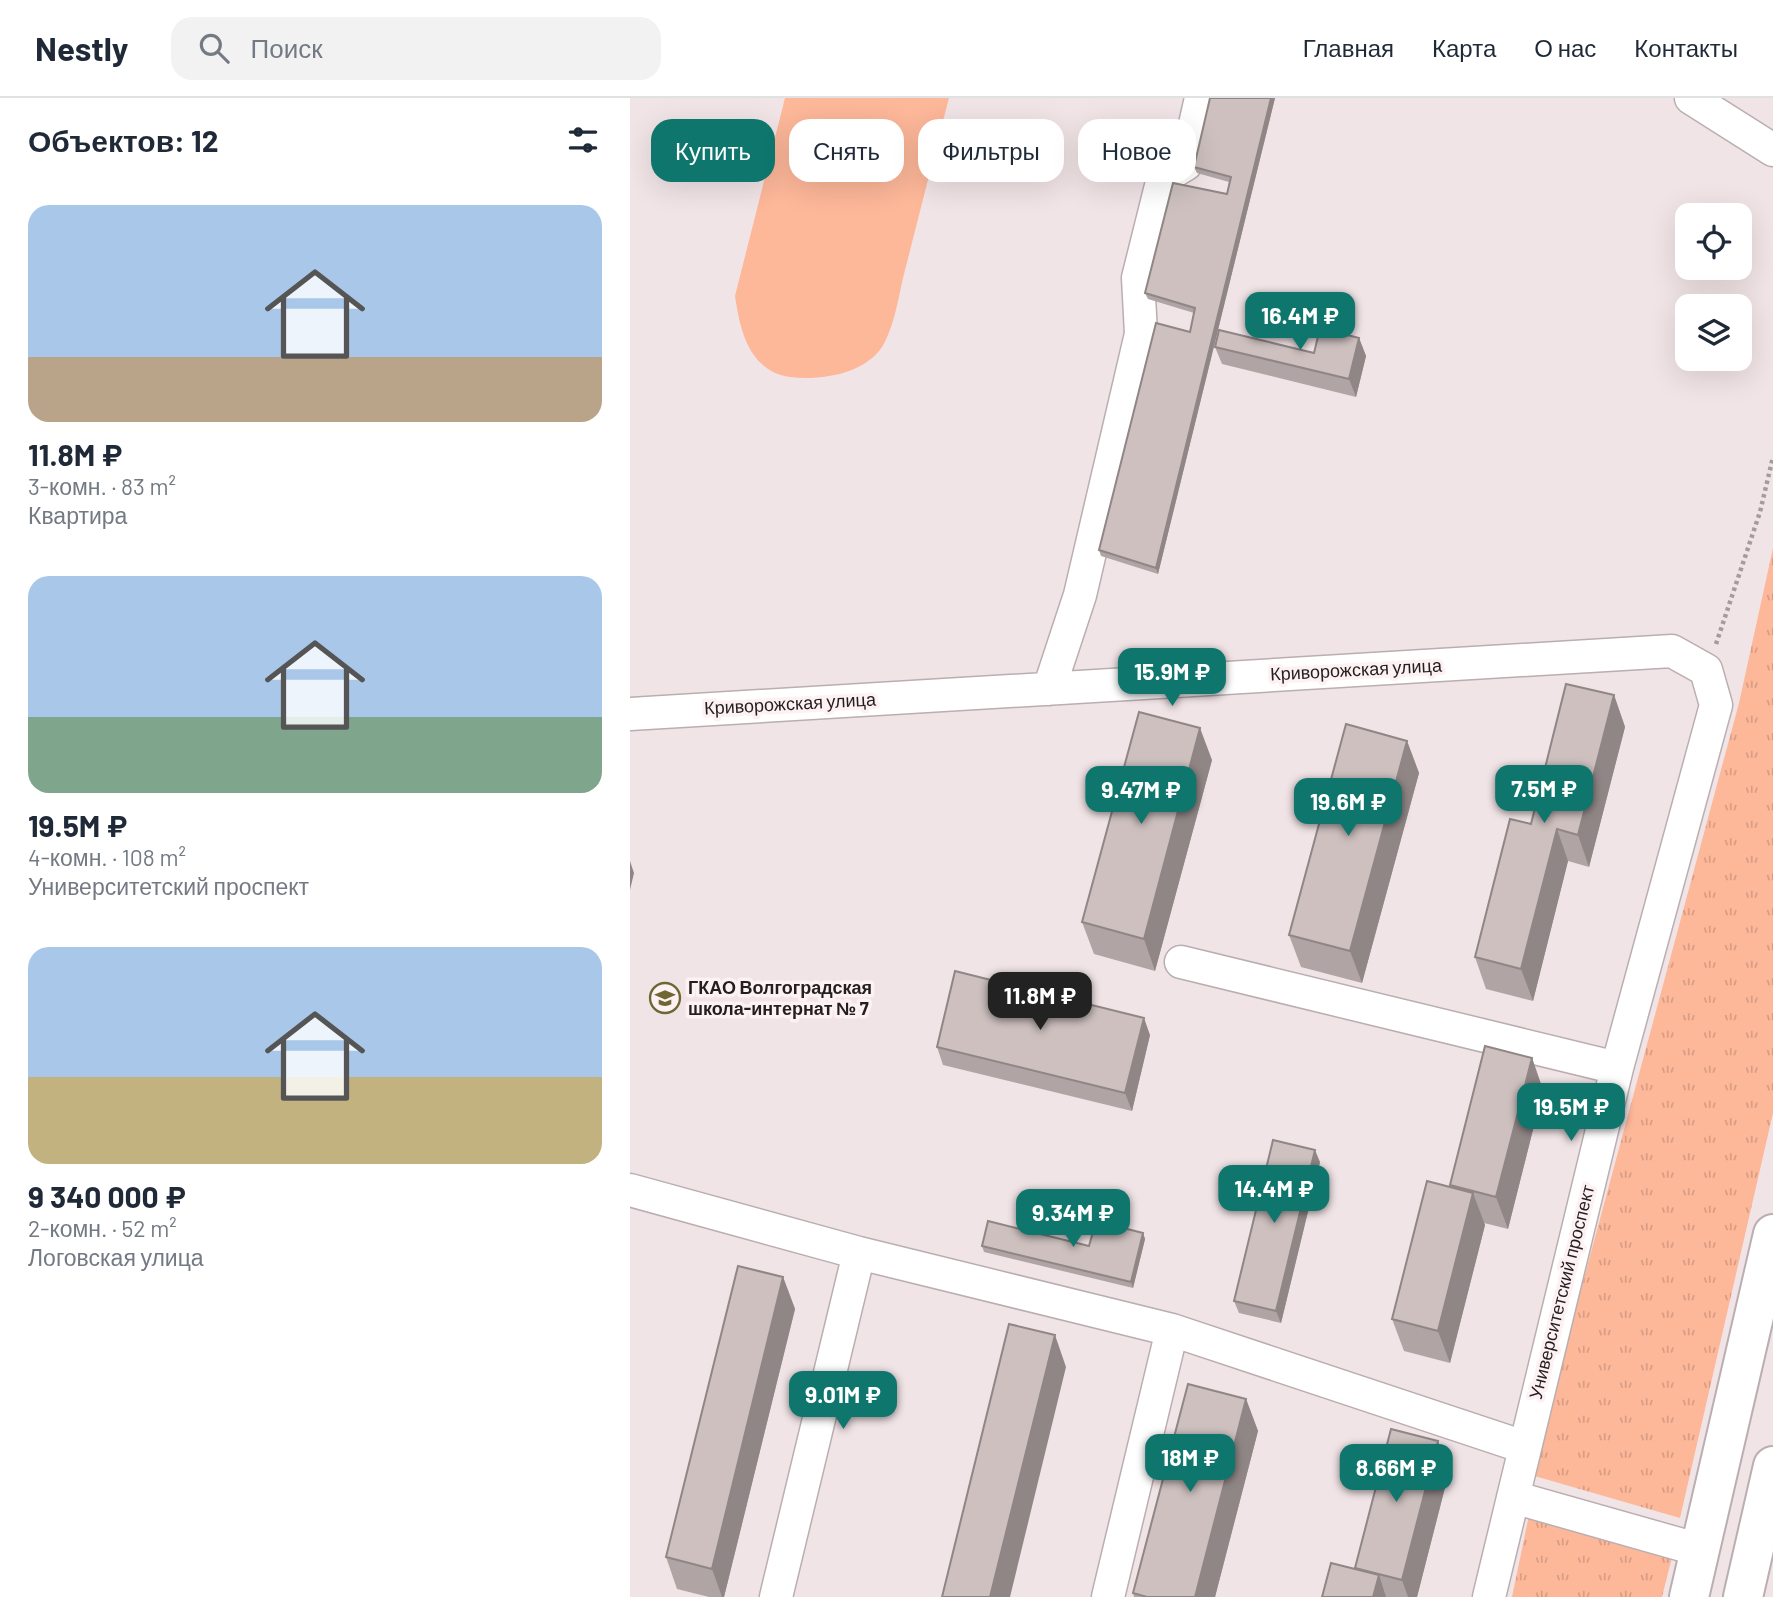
<!DOCTYPE html>
<html lang="ru">
<meta charset="utf-8">
<style>
body{margin:0;font-family:Barlow,sans-serif;background:#f2f2f3;color:#1f2937;height:100vh;display:flex;flex-direction:column;font-size:26px;white-space:nowrap}
*{box-sizing:border-box;margin:0}
p{font-size:23px;color:#747a83}
.icon{flex:none;width:38px;height:38px;fill:none;stroke:currentColor;stroke-width:2;stroke-linecap:round;stroke-linejoin:round}
.map{position:relative;flex:1;overflow:hidden}
.side{display:flex;flex-direction:column;background:#fff;width:630px}
.side>*{flex:none}
.hud{position:absolute;left:21px;top:21px;width:665px;height:63px;display:flex;gap:14px}
.buttons{position:absolute;left:1045px;top:105px;display:grid;gap:14px}
.buttons a{display:grid;place-items:center;width:77px;height:77px;border-radius:14px;background:#fff;box-shadow:0 7px 28px #0002;font-size:35px}
.price{position:absolute;translate:-50% -60px;padding:0 16px;border-radius:14px;background:#0f766e;color:#fff;font-size:23px;line-height:46px;filter:drop-shadow(0 2px 4px #0008)}
.price::after{content:'';position:absolute;left:50%;top:42px;width:21px;height:16px;margin-left:-10px;background:inherit;clip-path:polygon(0 0,100% 0,50% 100%)}
.price.current{background:#222;color:#fff}
ul{padding:0;list-style:none}
li{display:grid;align-content:center;gap:14px;height:371px;padding:0 28px}
li span{display:grid;place-items:center;height:217px;border-radius:21px;color:#555}
li>.icon{margin-inline-start:auto}
span .icon{width:126px;height:126px;fill:#fffc;stroke-width:1}
li b{font-size:30px}
h2{display:flex;justify-content:space-between;align-items:center;height:84px;padding:0 28px;font-size:30px}
.chip{padding:0 24px;border-radius:21px;background:#fff;box-shadow:0 7px 28px #0002;font-size:24px;line-height:63px}
.chip.current{background:#0f766e;color:#fff}
header{display:flex;align-items:center;gap:42px;box-sizing:border-box;height:98px;padding:0 35px;background:#fff;border-bottom:2px solid #e0e1e3}
header strong{font-size:33px}
nav{display:flex;gap:38px;margin-inline-start:auto;font-size:24px}
.search{width:490px;height:63px;background:#f2f2f3;display:flex;align-items:center;gap:18px;box-sizing:border-box;padding:0 24px;border-radius:21px;color:#747a83;font-size:26px}
main{display:flex;flex:1;min-height:0}
.map>svg:first-child{display:block}
.grass{fill:url(#grass-tufts)}
.pitch{fill:#fdb799}
.lines{fill:none;stroke-linecap:round;stroke-linejoin:round}
.minor-casing{stroke:#baaeb0;stroke-width:35}
.highway-casing{stroke:#baaeb0;stroke-width:42}
.path{stroke:#a59b9d;stroke-width:4.5;stroke-dasharray:3.5 3.5;stroke-linecap:butt}
.minor{stroke:#fff;stroke-width:32}
.highway{stroke:#fff;stroke-width:38}
.wall{fill:#b0a5a4}
.shaded-wall{fill:#908686}
.building{fill:#cdc0bf;stroke:#908686;stroke-width:2}
.labels{text-anchor:middle;stroke-width:7;stroke-linejoin:round;paint-order:stroke}
.street-label{font-size:18px;fill:#231f20;stroke:#fef1f3}
.poi-label{font-size:18px;font-weight:bold;fill:#231f20;stroke:#fef1f3;text-anchor:start}
</style>
<header>
<strong>Nestly</strong>
<div class="search"><svg class="icon" aria-label="search" viewBox="0 0 24 24"><circle cx="10" cy="10" r="6"/><path d="M15 15l6 6"/></svg>Поиск</div>
<nav><a>Главная</a><a>Карта</a><a>О нас</a><a>Контакты</a></nav>
</header>
<main>
<section class="side">
<h2>Объектов: 12<svg class="icon" aria-label="filters" viewBox="0 0 24 24"><path d="M4 7h16M4 17h16"/><circle cx="9" cy="7" r="2"/><circle cx="15" cy="17" r="2"/></svg></h2>
<ul>
<li><span style="background:linear-gradient(#a9c7e8 70%,#b9a48a 0)"><svg class="icon" aria-label="home" viewBox="0 0 24 24"><path d="M3 11l9-7 9 7M6 9v11h12V9"/></svg></span><div><b>11.8M ₽</b><p>3-комн. · 83 m²</p><p>Квартира</p></div></li>
<li><span style="background:linear-gradient(#a9c7e8 65%,#7fa58c 0)"><svg class="icon" aria-label="home" viewBox="0 0 24 24"><path d="M3 11l9-7 9 7M6 9v11h12V9"/></svg></span><div><b>19.5M ₽</b><p>4-комн. · 108 m²</p><p>Университетский проспект</p></div></li>
<li><span style="background:linear-gradient(#a9c7e8 60%,#c2b280 0)"><svg class="icon" aria-label="home" viewBox="0 0 24 24"><path d="M3 11l9-7 9 7M6 9v11h12V9"/></svg></span><div><b>9 340 000 ₽</b><p>2-комн. · 52 m²</p><p>Логовская улица</p></div></li>
</ul>
</section>
<div class="map">
<svg width="1143" height="1499" viewBox="0 0 1143 1499">
<defs>
<pattern id="grass-tufts" width="24" height="20" patternUnits="userSpaceOnUse" patternTransform="scale(1.75)"><rect width="24" height="20" fill="#fdb799"/><path d="M3 7l-1-3M5 7V3M7 7l1-3M15 17l-1-3M17 17v-4M19 17l1-3" fill="none" stroke="#d99d84"/></pattern>
</defs>
<rect width="100%" height="100%" fill="#f1e4e6"/>
<path class="grass" d="M 1143,450 L 1143,1015 L 1050,1420 L 901,1377 L 1109,605 Z
M 899,1417 L 1042,1459 L 1032,1499 L 882,1499 Z"/>
<path class="pitch" d="M 155,0 L 319,0 C 304,57 290,114 275,172 C 269,195 265,228 252,249 C 234,276 190,283 160,279 C 119,273 110,232 105,198 Z"/>
<g class="lines">
<g class="minor-casing">
<path id="minor" d="M 1061,0 L 1143,52
M 419,591 L 450,497 L 511,236 L 508,180 L 533,80 L 556,66 L 571,0
M 0,616 L 1042,553 L 1076,572 L 1086,607 L 987,970 L 859,1499
M 551,864 L 987,970
M 0,1092 L 229,1155 L 542,1232 L 894,1349
M 883,1399 L 1070,1452
M 146,1499 L 229,1155
M 478,1499 L 542,1232"/>
</g>
<g class="highway-casing">
<path id="highway" d="M 1059,1499 L 1143,1136
M 1113,1499 L 1143,1368"/>
</g>
<path class="path" d="M 1086,546 L 1130,414 L 1143,359"/>
<use href="#minor" class="minor"/>
<use href="#highway" class="highway"/>
</g>
<path class="wall" d="M 580,0 L 645,0 L 528,476 L 471,458 L 469,452 L 560,234 L 564,215 L 518,201 L 515,195 L 597,96 L 599,84 L 567,75 L 564,69 Z
M 729,240 L 736,258 L 726,299 L 592,266 L 585,249 L 684,255 Z
M 984,597 L 995,629 L 959,769 L 938,763 L 903,903 L 856,891 L 845,859 L 901,726 Z
M 777,643 L 789,675 L 732,885 L 671,869 L 659,837 Z
M 582,662 L 525,873 L 464,856 L 452,824 Z
M 520,937 L 502,1013 L 313,967 L 307,949 Z
M 902,960 L 913,992 L 878,1131 L 854,1125 L 855,1127 L 820,1265 L 774,1253 L 762,1221 L 820,1089 L 820,1087 Z
M 690,1064 L 651,1225 L 609,1215 L 604,1203 Z
M 513,1135 L 515,1141 L 503,1190 L 354,1154 L 352,1148 L 459,1148 Z
M 153,1179 L 165,1211 L 94,1499 L 79,1499 L 47,1491 L 36,1459 Z
M 616,1301 L 628,1333 L 585,1499 L 504,1499 L 503,1495 Z
M 819,1374 L 787,1499 L 692,1499 L 726,1472 L 725,1470 Z"/>
<path class="shaded-wall" d="M 641,0 L 645,0 L 528,476 L 526,470 Z
M 729,240 L 736,258 L 726,299 L 719,281 Z
M 984,597 L 995,629 L 959,769 L 948,737 Z
M 570,630 L 582,662 L 525,873 L 514,841 Z
M 777,643 L 789,675 L 732,885 L 720,853 Z
M 927,731 L 938,763 L 903,903 L 891,871 Z
M 0,763 L 4,775 L 0,792 Z
M 514,920 L 520,937 L 502,1013 L 495,995 Z
M 902,960 L 913,992 L 878,1131 L 866,1099 Z
M 685,1052 L 690,1064 L 651,1225 L 646,1213 Z
M 843,1095 L 855,1127 L 820,1265 L 808,1233 Z
M 513,1135 L 515,1141 L 503,1190 L 501,1184 Z
M 153,1179 L 165,1211 L 94,1499 L 92,1499 L 82,1471 Z
M 425,1237 L 436,1269 L 380,1499 L 360,1499 Z
M 616,1301 L 628,1333 L 585,1499 L 565,1499 Z
M 808,1343 L 819,1374 L 787,1499 L 778,1499 L 772,1482 Z
M 749,1477 L 756,1499 L 743,1499 Z"/>
<path class="building" d="M 580,0 L 641,0 L 526,470 L 469,452 L 526,225 L 560,234 L 565,210 L 515,195 L 543,85 L 597,96 L 601,79 L 564,69 Z
M 690,230 L 729,240 L 719,281 L 585,249 L 589,232 L 684,255 Z
M 936,586 L 984,597 L 948,737 L 927,731 L 891,871 L 845,859 L 880,721 L 901,726 Z
M 509,614 L 570,630 L 514,841 L 452,824 Z
M 716,626 L 777,643 L 720,853 L 659,837 Z
M 325,873 L 514,920 L 495,995 L 307,949 Z
M 855,948 L 902,960 L 866,1099 L 820,1087 Z
M 643,1042 L 685,1052 L 646,1213 L 604,1203 Z
M 797,1083 L 843,1095 L 808,1233 L 762,1221 Z
M 358,1123 L 459,1148 L 466,1123 L 513,1135 L 501,1184 L 352,1148 Z
M 108,1168 L 153,1179 L 82,1471 L 36,1459 Z
M 379,1226 L 425,1237 L 360,1499 L 312,1499 Z
M 558,1286 L 616,1301 L 565,1499 L 517,1499 L 503,1495 Z
M 761,1331 L 808,1343 L 772,1482 L 725,1470 Z
M 701,1465 L 749,1477 L 743,1499 L 692,1499 Z"/>
<defs>
<g id="school-ring" transform="scale(1.575)"><circle r="9.5" fill="#fef1f3" stroke="#6e6734" stroke-width="1.5"/><path d="M0-5L7-2L0 1L-7-2ZM-4 1L0 2.5L4 1V4Q0 6-4 4Z" fill="#6e6734"/></g>
</defs>
<g fill-rule="evenodd">
<use href="#school-ring" x="35" y="900"/>
</g>
<g class="labels">
<g class="street-label">
<text transform="translate(726 572) rotate(-3)" y="6">Криворожская улица</text>
<text transform="translate(160 606) rotate(-3)" y="6">Криворожская улица</text>
<text transform="translate(932 1194) rotate(-76)" y="6">Университетский проспект</text>
</g>
<g class="poi-label">
<text x="58" y="896">ГКАО Волгоградская<tspan x="58" dy="21">школа-интернат № 7</tspan></text>
</g>
</g>
</svg>
<div class="buttons">
<a><svg class="icon" aria-label="locate" viewBox="0 0 24 24"><circle cx="12" cy="12" r="6"/><path d="M12 2v4M12 18v4M2 12h4M18 12h4"/></svg></a>
<a><svg class="icon" aria-label="layers" viewBox="0 0 24 24"><path d="M12 4l9 5-9 5-9-5zM3 14l9 5 9-5"/></svg></a>
</div>
<b class="price" style="left:670px;top:254px">16.4M ₽</b>
<b class="price" style="left:542px;top:610px">15.9M ₽</b>
<b class="price" style="left:914px;top:727px">7.5M ₽</b>
<b class="price" style="left:511px;top:728px">9.47M ₽</b>
<b class="price" style="left:718px;top:740px">19.6M ₽</b>
<b class="price current" style="left:410px;top:934px">11.8M ₽</b>
<b class="price" style="left:941px;top:1045px">19.5M ₽</b>
<b class="price" style="left:644px;top:1127px">14.4M ₽</b>
<b class="price" style="left:443px;top:1151px">9.34M ₽</b>
<b class="price" style="left:213px;top:1333px">9.01M ₽</b>
<b class="price" style="left:560px;top:1396px">18M ₽</b>
<b class="price" style="left:766px;top:1406px">8.66M ₽</b>
<div class="hud">
<a class="chip current">Купить</a>
<a class="chip">Снять</a>
<a class="chip">Фильтры</a>
<a class="chip">Новое</a>
</div>
</div>
</main>
